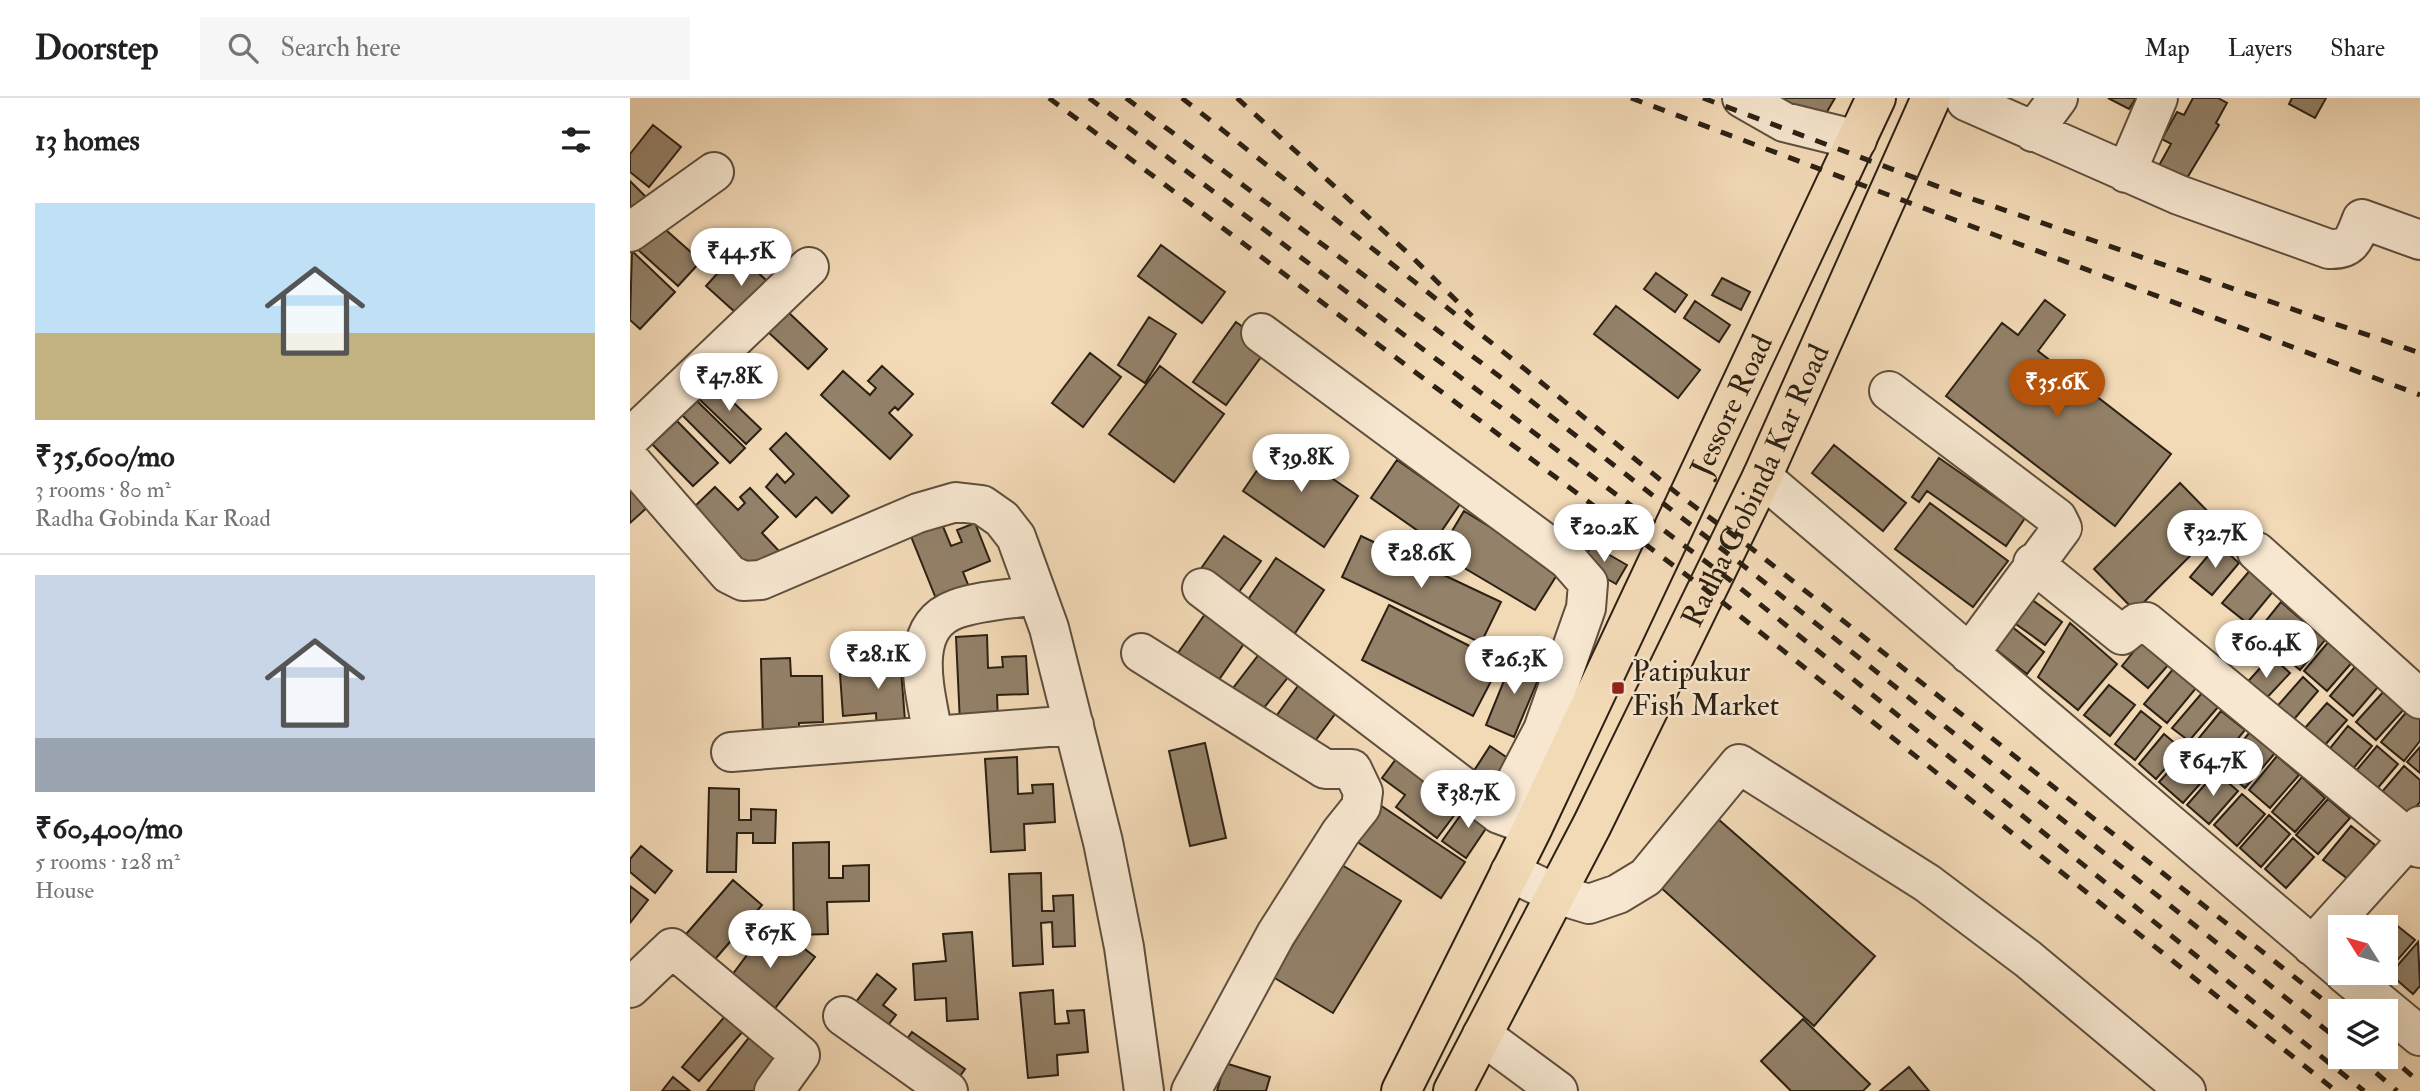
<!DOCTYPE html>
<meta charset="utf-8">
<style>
body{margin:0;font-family:"IM FELL Double Pica",serif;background:#f6f6f6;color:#202124;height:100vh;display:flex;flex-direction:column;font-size:26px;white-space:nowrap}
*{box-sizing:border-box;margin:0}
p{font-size:23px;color:#757577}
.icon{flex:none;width:38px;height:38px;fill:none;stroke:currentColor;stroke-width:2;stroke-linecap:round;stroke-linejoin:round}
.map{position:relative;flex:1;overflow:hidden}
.drawer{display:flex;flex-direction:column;background:#fff;width:630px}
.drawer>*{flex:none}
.needle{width:46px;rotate:307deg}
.buttons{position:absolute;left:1698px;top:817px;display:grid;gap:14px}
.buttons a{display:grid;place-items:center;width:70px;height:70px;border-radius:0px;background:#fff;box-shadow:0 7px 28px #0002;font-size:35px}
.price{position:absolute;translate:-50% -60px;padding:0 16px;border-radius:24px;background:#fff;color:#222;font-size:23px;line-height:46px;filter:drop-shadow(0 2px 4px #0008)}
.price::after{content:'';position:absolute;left:50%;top:42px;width:21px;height:16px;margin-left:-10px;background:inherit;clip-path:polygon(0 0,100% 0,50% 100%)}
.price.on{background:#b45309;color:#fff}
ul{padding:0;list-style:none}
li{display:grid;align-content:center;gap:14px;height:371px;padding:0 35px}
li+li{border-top:2px solid #e0e0e0}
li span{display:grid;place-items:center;height:217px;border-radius:0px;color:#555}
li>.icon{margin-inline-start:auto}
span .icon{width:126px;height:126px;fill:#fffc;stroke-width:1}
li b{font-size:30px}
h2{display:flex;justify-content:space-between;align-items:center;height:84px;padding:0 35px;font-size:30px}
header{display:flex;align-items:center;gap:42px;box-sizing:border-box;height:98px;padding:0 35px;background:#fff;border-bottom:2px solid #e0e0e0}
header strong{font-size:33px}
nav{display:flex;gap:38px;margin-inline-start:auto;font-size:24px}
.search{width:490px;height:63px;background:#f6f6f6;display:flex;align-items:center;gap:18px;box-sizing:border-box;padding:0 24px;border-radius:0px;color:#757577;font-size:26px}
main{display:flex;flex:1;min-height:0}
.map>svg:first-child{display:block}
.building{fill:#938169;stroke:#2c2114;stroke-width:2}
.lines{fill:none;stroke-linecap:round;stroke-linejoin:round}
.minor-casing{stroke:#5e4f3d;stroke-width:42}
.major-casing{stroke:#2c2114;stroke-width:42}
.minor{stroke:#f7e7d0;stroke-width:38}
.major{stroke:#f3dab7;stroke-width:38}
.rail{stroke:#2c2114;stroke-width:5;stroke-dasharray:12 12;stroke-linecap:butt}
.poi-dot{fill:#8f2418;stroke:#f7e7d0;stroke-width:2.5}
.labels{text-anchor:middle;stroke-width:5;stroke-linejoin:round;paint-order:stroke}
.street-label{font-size:30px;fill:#2c2114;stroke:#f7e7d0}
.poi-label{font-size:30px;fill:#2c2114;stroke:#f7e7d0;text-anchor:start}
</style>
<header>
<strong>Doorstep</strong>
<div class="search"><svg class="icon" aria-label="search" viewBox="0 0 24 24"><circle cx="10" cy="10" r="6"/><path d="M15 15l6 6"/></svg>Search here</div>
<nav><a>Map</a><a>Layers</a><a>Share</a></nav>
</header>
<main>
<section class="drawer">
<h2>13 homes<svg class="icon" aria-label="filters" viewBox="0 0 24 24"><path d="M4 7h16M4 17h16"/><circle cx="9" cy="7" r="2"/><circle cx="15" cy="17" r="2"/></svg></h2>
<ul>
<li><span style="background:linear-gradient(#bfe0f5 60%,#c2b280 0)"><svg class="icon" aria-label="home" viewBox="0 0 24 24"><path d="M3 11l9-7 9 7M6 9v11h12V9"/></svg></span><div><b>₹35,600/mo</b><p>3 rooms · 80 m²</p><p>Radha Gobinda Kar Road</p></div></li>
<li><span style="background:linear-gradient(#c9d6e8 75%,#9aa5b1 0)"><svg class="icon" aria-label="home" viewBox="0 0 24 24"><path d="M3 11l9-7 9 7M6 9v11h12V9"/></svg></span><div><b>₹60,400/mo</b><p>5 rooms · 128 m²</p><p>House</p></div></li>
</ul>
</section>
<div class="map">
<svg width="1790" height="993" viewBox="0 0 1790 993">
<rect width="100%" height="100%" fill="#f3dab7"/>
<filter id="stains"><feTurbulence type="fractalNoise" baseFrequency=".00286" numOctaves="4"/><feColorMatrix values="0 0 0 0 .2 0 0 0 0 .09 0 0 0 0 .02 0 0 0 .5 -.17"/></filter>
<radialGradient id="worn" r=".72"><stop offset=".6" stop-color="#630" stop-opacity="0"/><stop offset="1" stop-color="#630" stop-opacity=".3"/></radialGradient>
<path class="building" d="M 1140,0 L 1205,0 L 1188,29 Z
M 1478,0 L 1506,0 L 1499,11 Z
M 1563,0 L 1588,0 L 1597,5 L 1586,25 L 1589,27 L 1554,85 L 1527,71 L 1541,46 L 1532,41 L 1547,14 L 1554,17 Z
M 1662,0 L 1696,0 L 1685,20 L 1659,6 Z
M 23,27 L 51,49 L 19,89 L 0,74 L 0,56 Z
M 0,83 L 18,101 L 0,120 Z
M 28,125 L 71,163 L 48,188 L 6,150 Z
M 531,147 L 595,194 L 572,225 L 508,178 Z
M 2,153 L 45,194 L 10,231 L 0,222 Z
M 106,155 L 146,191 L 116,224 L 76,188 Z
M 1026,175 L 1057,197 L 1045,214 L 1014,191 Z
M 1092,180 L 1120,194 L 1111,212 L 1082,197 Z
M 1415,202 L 1435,217 L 1408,253 L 1541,356 L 1485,428 L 1316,298 L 1372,225 L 1388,237 Z
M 1065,203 L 1100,227 L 1089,244 L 1054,220 Z
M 986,208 L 1070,272 L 1048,300 L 964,236 Z
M 157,213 L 197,251 L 178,271 L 137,233 Z
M 519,219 L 546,236 L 515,285 L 488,267 Z
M 606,224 L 639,248 L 596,307 L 563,284 Z
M 460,255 L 491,279 L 453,329 L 422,305 Z
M 252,268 L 283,296 L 268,312 L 265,309 L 259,315 L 282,337 L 260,361 L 191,297 L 213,273 L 240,297 L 246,290 L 238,283 Z
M 530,268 L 594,316 L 544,384 L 479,336 Z
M 82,284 L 131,331 L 116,346 L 67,299 Z
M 65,301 L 115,350 L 100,365 L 51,316 Z
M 47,323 L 88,365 L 63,388 L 22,346 Z
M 156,335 L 219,398 L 202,415 L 186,399 L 166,419 L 136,389 L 147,376 L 155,385 L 164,376 L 140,351 Z
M 647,343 L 728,398 L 694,449 L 613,393 Z
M 1204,347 L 1276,405 L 1253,433 L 1182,375 Z
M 1309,360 L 1395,420 L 1376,448 L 1297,393 L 1289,404 L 1282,399 Z
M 767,362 L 830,406 L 804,444 L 741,400 Z
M 0,382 L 21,406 L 0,425 Z
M 1550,385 L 1591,427 L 1505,513 L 1464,471 Z
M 85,389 L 108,412 L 115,405 L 110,399 L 120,390 L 148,419 L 132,435 L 149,453 L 126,475 L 62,411 Z
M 1300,405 L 1378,463 L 1343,509 L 1265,451 Z
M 834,413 L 930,472 L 905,512 L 809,455 Z
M 307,414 L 321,448 L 332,444 L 327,432 L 345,425 L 360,463 L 333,474 L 343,499 L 311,513 L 276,426 Z
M 594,438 L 631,463 L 601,505 L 565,479 Z
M 731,438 L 871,504 L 851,545 L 712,479 Z
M 1588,446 L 1609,465 L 1582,497 L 1560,479 Z
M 962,447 L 997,467 L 986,486 L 951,466 Z
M 646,460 L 694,492 L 661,541 L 613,509 Z
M 1622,470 L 1646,490 L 1617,525 L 1592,505 Z
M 1401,501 L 1432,524 L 1415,547 L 1383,524 Z
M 1651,504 L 1673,523 L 1647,553 L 1626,535 Z
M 759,507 L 871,564 L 843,618 L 732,562 Z
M 580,509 L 620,537 L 588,583 L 548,555 Z
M 1440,525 L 1487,566 L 1448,612 L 1408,579 Z
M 1676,525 L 1696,541 L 1670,572 L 1650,555 Z
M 1381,528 L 1414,554 L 1397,576 L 1364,550 Z
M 357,537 L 358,570 L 373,569 L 372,559 L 396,558 L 398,596 L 367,597 L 368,623 L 330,625 L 326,539 Z
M 1700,542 L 1724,562 L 1697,593 L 1674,573 Z
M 1512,543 L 1539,566 L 1518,590 L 1492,568 Z
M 269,545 L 276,636 L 247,638 L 246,615 L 213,618 L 210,576 L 240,574 L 238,548 Z
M 630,555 L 659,578 L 629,616 L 600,594 Z
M 884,558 L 913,570 L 884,639 L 856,627 Z
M 1641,558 L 1660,575 L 1631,606 L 1613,589 Z
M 160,560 L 161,578 L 192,578 L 193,624 L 169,625 L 169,643 L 133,643 L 131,561 Z
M 1730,563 L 1753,583 L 1723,618 L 1700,598 Z
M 1544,570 L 1567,589 L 1537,625 L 1514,606 Z
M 1673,579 L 1688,593 L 1660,626 L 1644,612 Z
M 673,581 L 711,608 L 679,651 L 642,624 Z
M 1479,587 L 1505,607 L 1480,638 L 1454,617 Z
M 1755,592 L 1775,610 L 1746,642 L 1726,624 Z
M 1572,595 L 1588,609 L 1559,643 L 1542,630 Z
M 1697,605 L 1717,622 L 1687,656 L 1667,639 Z
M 1779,611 L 1790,620 L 1790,643 L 1774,663 L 1751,644 Z
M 1511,613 L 1531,629 L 1505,662 L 1485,646 Z
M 1591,613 L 1615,632 L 1588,665 L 1564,646 Z
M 1718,628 L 1742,648 L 1717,678 L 1694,658 Z
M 1620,634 L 1645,655 L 1615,690 L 1591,669 Z
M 1534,636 L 1552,651 L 1526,681 L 1509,666 Z
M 575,645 L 596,740 L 560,748 L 539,653 Z
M 860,648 L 891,669 L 867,705 L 836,685 Z
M 1747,648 L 1768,666 L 1741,698 L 1720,680 Z
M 1790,649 L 1790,675 L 1777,664 Z
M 774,650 L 838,699 L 807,740 L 766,709 L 775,697 L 752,680 Z
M 1560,650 L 1584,670 L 1553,705 L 1529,684 Z
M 1647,658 L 1669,677 L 1640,710 L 1619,692 Z
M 387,659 L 388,696 L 403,695 L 402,687 L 423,686 L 425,724 L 394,726 L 395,752 L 361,754 L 355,661 Z
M 1774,668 L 1790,682 L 1790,704 L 1773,725 L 1745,702 Z
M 1586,674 L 1608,693 L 1579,726 L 1557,707 Z
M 1672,679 L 1695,700 L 1665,734 L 1642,714 Z
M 79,690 L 109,691 L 109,722 L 121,722 L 121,711 L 146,712 L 145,745 L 123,745 L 123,735 L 107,735 L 106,774 L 77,774 Z
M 1612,696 L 1635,716 L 1607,748 L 1584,727 Z
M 1698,701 L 1720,720 L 1688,756 L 1666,737 Z
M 840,704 L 863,720 L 836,760 L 812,743 Z
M 750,707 L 835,764 L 811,800 L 726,743 Z
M 1639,717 L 1660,736 L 1631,769 L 1610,750 Z
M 1088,721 L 1245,858 L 1184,928 L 1028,787 Z
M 1721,728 L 1745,747 L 1718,781 L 1693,762 Z
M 1663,740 L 1684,759 L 1656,790 L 1635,771 Z
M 199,744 L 199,780 L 213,780 L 213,768 L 239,767 L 239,803 L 197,804 L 198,836 L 164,837 L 163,745 Z
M 11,748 L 42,773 L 25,795 L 0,774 L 0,761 Z
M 712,767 L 771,803 L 703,915 L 643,879 Z
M 411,775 L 412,813 L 424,813 L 423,798 L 443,797 L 445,848 L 423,849 L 422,824 L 411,825 L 413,866 L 383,868 L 379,776 Z
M 103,782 L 132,807 L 80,867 L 51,842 Z
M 0,788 L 18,802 L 0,825 Z
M 1760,822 L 1785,842 L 1757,874 L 1754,830 Z
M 141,825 L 185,859 L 139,918 L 96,885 Z
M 342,834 L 348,921 L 317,923 L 316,900 L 285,902 L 283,866 L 316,863 L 313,836 Z
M 1788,844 L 1790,888 L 1783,896 L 1760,876 Z
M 247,876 L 266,891 L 253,907 L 266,917 L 252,935 L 220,912 Z
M 423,892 L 425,926 L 439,925 L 437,913 L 454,912 L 458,954 L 427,957 L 428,977 L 398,980 L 390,895 Z
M 96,917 L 114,932 L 69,983 L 52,969 Z
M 1173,921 L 1240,986 L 1233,993 L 1161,993 L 1131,963 Z
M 282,934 L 335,971 L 323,988 L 270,951 Z
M 121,937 L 156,964 L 133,993 L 77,993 Z
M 595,965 L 640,979 L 636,993 L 587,993 Z
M 1279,969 L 1299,993 L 1250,993 Z
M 43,979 L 60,993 L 32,993 Z"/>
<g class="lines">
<g class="minor-casing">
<path id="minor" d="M 1112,0 L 1154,24 L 1227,42
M 1336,3 L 1549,97 L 1699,151 C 1722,152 1724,141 1732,121 L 1790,142
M 1403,34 L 1428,0
M 1496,75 L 1528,0
M 0,134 L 84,74
M 631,235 L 938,462 L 958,485 L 956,510 L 913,632 L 869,716
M 1259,293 L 1427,420 L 1432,430 L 1339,556
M 0,340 L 179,169
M 0,362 L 99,476 L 113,483 L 131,482 L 288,415 L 326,404 L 352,407 L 372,421 L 386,439 L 419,530 L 473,744 L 494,849 L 514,993
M 1132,379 L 1710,871
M 1627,454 L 1790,601
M 1403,465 L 1492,537 L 1507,525 L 1516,524 L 1790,750
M 572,490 L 869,716 L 891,724
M 511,555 L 695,671 L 722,671 L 733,694 L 731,709 L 711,734 L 646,836 L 561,993
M 303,638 C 297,598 274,530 326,511 C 351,502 382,501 407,497
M 101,654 L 444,627
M 880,774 L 926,796 L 959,806 L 988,796 L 1016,779 L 1109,666 L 1297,785 L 1398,861 L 1556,993
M 1682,848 L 1790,728
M 1714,875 L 1790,938
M 0,890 L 42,850 L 170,957 L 144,993
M 213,918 L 318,993
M 852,937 L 928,993"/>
</g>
<g class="major-casing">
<g id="major">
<path id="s1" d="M 771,993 L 903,729 L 1246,0"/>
<path id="s2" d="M 823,993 L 962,727 L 1132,379 L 1301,0"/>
</g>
</g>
<use href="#minor" class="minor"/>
<use href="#major" class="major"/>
<path class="rail" d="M 419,0 L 1091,503 L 1706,993
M 459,0 L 1100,482 L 1734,993
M 496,0 L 869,278 L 1110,465 L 1710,943
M 552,0 L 896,272 L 1049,397 L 1121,450 L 1710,915
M 607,0 L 779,156 L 842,218
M 1001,0 L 1790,297
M 1073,0 L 1328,96 L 1790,255
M 1755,954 L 1790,985
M 1728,959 L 1767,993"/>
</g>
<rect class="poi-dot" x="981" y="583" width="14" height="14" rx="3.5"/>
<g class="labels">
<g class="street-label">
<text dy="10" stroke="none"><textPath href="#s1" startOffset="761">Jessore Road</textPath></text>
<text dy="10" stroke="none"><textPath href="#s2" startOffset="677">Radha Gobinda Kar Road</textPath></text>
</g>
<g class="poi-label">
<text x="1002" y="583">Patipukur<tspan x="1002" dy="34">Fish Market</tspan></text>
</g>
</g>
<rect width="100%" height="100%" filter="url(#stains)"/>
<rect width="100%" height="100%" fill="url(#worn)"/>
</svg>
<div class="buttons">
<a><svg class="needle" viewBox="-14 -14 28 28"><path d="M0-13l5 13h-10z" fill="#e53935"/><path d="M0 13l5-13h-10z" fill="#757577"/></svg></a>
<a><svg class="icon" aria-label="layers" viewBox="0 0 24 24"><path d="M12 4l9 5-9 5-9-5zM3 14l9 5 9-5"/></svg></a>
</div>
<b class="price" style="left:111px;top:190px">₹44.5K</b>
<b class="price" style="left:99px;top:315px">₹47.8K</b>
<b class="price on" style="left:1427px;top:321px">₹35.6K</b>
<b class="price" style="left:671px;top:396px">₹39.8K</b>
<b class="price" style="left:974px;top:466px">₹20.2K</b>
<b class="price" style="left:1585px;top:472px">₹32.7K</b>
<b class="price" style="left:791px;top:492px">₹28.6K</b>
<b class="price" style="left:1636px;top:582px">₹60.4K</b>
<b class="price" style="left:248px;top:593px">₹28.1K</b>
<b class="price" style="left:884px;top:598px">₹26.3K</b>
<b class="price" style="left:1583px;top:700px">₹64.7K</b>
<b class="price" style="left:838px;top:732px">₹38.7K</b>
<b class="price" style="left:140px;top:872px">₹67K</b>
</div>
</main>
